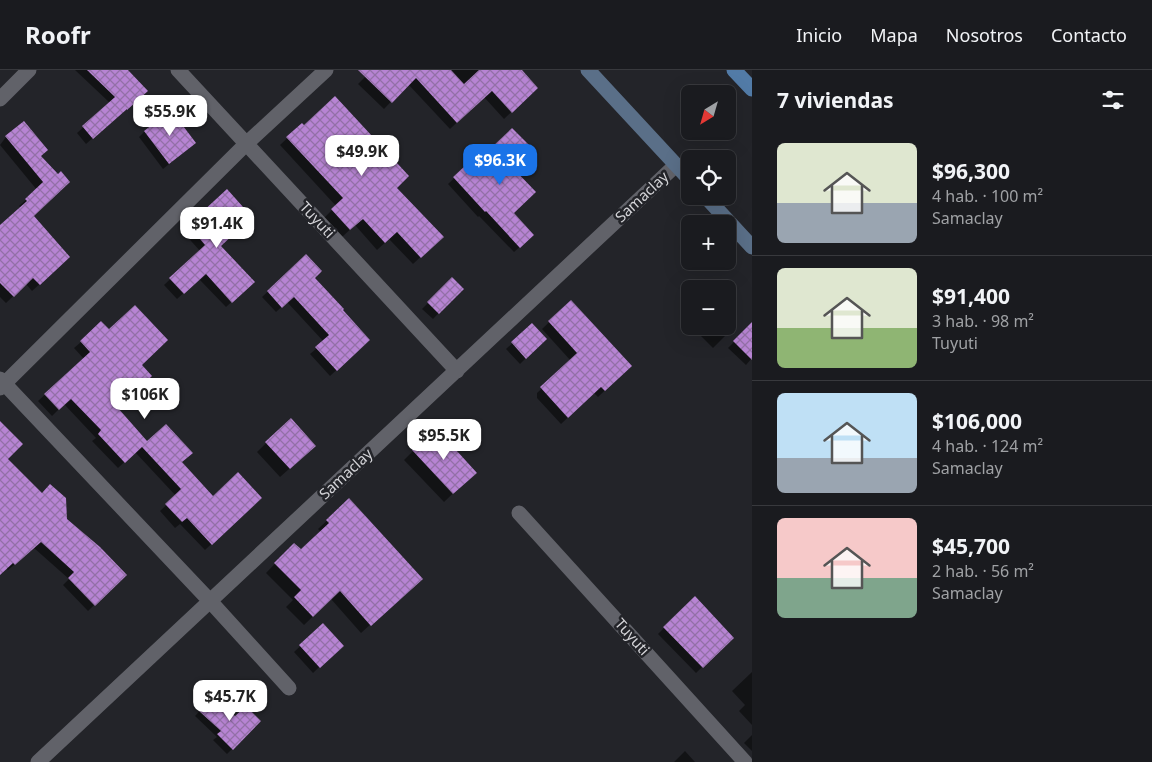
<!DOCTYPE html>
<html lang="es">
<meta charset="utf-8">
<style>
body{margin:0;font-family:"Noto Sans",sans-serif;background:#27282c;color:#f1f3f6;height:100vh;display:flex;flex-direction:column;font-size:19px;white-space:nowrap}
*{box-sizing:border-box;margin:0}
p{font-size:16px;color:#9fa1a4}
.icon{flex:none;width:28px;height:28px;fill:none;stroke:currentColor;stroke-width:2;stroke-linecap:round;stroke-linejoin:round}
.map{position:relative;flex:1;overflow:hidden}
.drawer{display:flex;flex-direction:column;background:#1a1b1f;width:400px}
.drawer>*{flex:none}
.needle{width:32px;rotate:217deg}
.tools{position:absolute;left:681px;top:15px;display:grid;gap:10px}
.tools a{display:grid;place-items:center;width:55px;height:55px;border-radius:8px;background:#1a1b1f;box-shadow:0 5px 20px #0002,0 0 0 1px #38393d;font-size:25px}
.price{position:absolute;translate:-50% -42px;padding:0 11px;border-radius:10px;background:#fff;color:#222;font-size:16px;line-height:32px;filter:drop-shadow(0 1px 2px #0008)}
.price::after{content:'';position:absolute;left:50%;top:30px;width:15px;height:11px;margin-left:-8px;background:inherit;clip-path:polygon(0 0,100% 0,50% 100%)}
.price.selected{background:#1a73e8;color:#fff}
ul{padding:0;list-style:none}
li{display:flex;align-items:center;gap:15px;height:125px;padding:0 25px}
li+li{border-top:1px solid #38393d}
li span{display:grid;place-items:center;flex:none;width:140px;height:100px;border-radius:8px;color:#555}
li>.icon{margin-inline-start:auto}
span .icon{width:60px;height:60px;fill:#fffc;stroke-width:1}
li b{font-size:21px}
h2{display:flex;justify-content:space-between;align-items:center;height:60px;padding:0 25px;font-size:21px}
header{display:flex;align-items:center;gap:30px;box-sizing:border-box;height:70px;padding:0 25px;background:#1a1b1f;border-bottom:1px solid #38393d}
header strong{font-size:24px}
nav{display:flex;gap:28px;margin-inline-start:auto;font-size:18px}
main{display:flex;flex:1;min-height:0}
.map>svg:first-child{display:block}
.shadow{fill:#0007}
.building{fill:url(#building-cross-hatch)}
.lines{fill:none;stroke-linecap:round;stroke-linejoin:round}
.street{stroke:#616269;stroke-width:15}
.secondary{stroke:#5a6f88;stroke-width:15}
.primary{stroke:#527ba7;stroke-width:15}
.labels{text-anchor:middle;stroke-width:5;stroke-linejoin:round;paint-order:stroke}
.street-label{font-size:15px;fill:#d4d4d8;stroke:#232429}
</style>
<header>
<strong>Roofr</strong>
<nav><a>Inicio</a><a>Mapa</a><a>Nosotros</a><a>Contacto</a></nav>
</header>
<main>
<div class="map">
<svg width="752" height="692" viewBox="0 0 752 692">
<defs>
<pattern id="building-cross-hatch" width="8" height="8" patternUnits="userSpaceOnUse" patternTransform="scale(1.25)"><rect width="8" height="8" fill="#b784d3"/><path d="M0 0l8 8M0 8l8-8" fill="none" stroke="#9370a7"/></pattern>
</defs>
<rect width="100%" height="100%" fill="#232429"/>
<path class="shadow" d="M 75,0 L 126,0 L 146,21 L 121,44 L 120,44 L 86,74 L 77,63 L 110,33 Z
M 372,0 L 520,0 L 537,18 L 504,49 L 484,27 L 450,59 L 408,14 L 384,39 L 358,14 Z
M 171,42 L 189,78 L 163,99 L 139,67 L 144,62 Z
M 302,54 L 395,118 L 442,167 L 413,194 L 389,169 L 377,180 L 355,155 L 342,167 L 324,148 L 336,136 L 280,75 Z
M 6,67 L 40,87 L 58,106 L 32,147 L 62,194 L 32,221 L 26,214 L 6,233 L 0,227 L 0,157 L 21,138 L 19,136 L 37,120 L 0,75 Z
M 508,95 L 512,143 L 527,171 L 514,182 L 479,146 L 478,147 L 448,114 L 467,96 L 470,99 Z
M 227,121 L 220,176 L 247,218 L 226,237 L 199,209 L 177,229 L 164,215 L 200,181 L 183,162 Z
M 306,186 L 314,208 L 369,270 L 330,306 L 310,284 L 324,272 L 287,232 L 276,242 L 262,227 Z
M 452,209 L 462,219 L 433,249 L 422,239 Z
M 571,231 L 623,303 L 598,327 L 594,323 L 561,354 L 537,328 L 537,323 L 571,291 L 542,259 Z
M 728,254 L 732,259 L 713,278 L 697,262 L 703,256 L 728,256 Z
M 752,254 L 752,288 L 746,295 L 728,278 Z
M 532,255 L 545,269 L 520,294 L 506,279 Z
M 81,272 L 140,295 L 116,338 L 147,373 L 181,393 L 213,427 L 254,434 L 205,480 L 180,454 L 175,458 L 160,441 L 176,426 L 135,382 L 118,398 L 92,371 L 96,368 L 64,334 L 52,346 L 38,331 L 84,289 L 74,278 Z
M 290,350 L 306,384 L 280,407 L 257,382 Z
M 0,353 L 6,389 L 66,449 L 125,505 L 88,541 L 63,515 L 69,509 L 34,478 L 8,500 L 6,498 L 0,504 Z
M 413,381 L 466,411 L 444,432 L 404,390 Z
M 349,430 L 412,517 L 361,563 L 331,529 L 304,555 L 286,537 L 293,530 L 266,503 L 294,474 L 301,481 L 321,462 L 318,459 Z
M 695,527 L 732,568 L 696,603 L 658,564 Z
M 323,555 L 336,581 L 313,603 L 294,582 Z
M 752,602 L 752,655 L 739,641 L 745,635 L 732,621 Z
M 213,627 L 235,648 L 260,651 L 227,684 L 213,670 L 217,667 L 195,646 Z
M 752,665 L 752,681 L 744,673 Z
M 685,681 L 695,692 L 674,692 Z"/>
<path class="building" d="M 87,0 L 128,0 L 148,21 L 127,40 L 127,39 L 93,69 L 82,56 L 115,27 Z
M 358,0 L 451,0 L 464,14 L 479,0 L 522,0 L 538,18 L 512,43 L 492,21 L 457,53 L 416,8 L 392,33 Z
M 335,26 L 409,106 L 397,118 L 444,167 L 421,188 L 397,162 L 385,173 L 363,149 L 350,160 L 331,139 L 343,128 L 286,67 L 302,53 L 304,55 Z
M 171,40 L 196,73 L 169,94 L 144,61 Z
M 24,51 L 48,80 L 41,86 L 58,104 L 61,101 L 70,112 L 34,146 L 70,187 L 40,215 L 33,208 L 14,227 L 0,213 L 0,155 L 27,131 L 25,129 L 43,112 L 5,66 Z
M 512,58 L 530,76 L 510,95 L 536,122 L 514,143 L 534,165 L 520,178 L 486,141 L 485,142 L 453,107 L 467,94 L 470,98 Z
M 227,119 L 252,147 L 221,176 L 255,212 L 232,233 L 206,204 L 184,224 L 169,208 L 205,175 L 188,155 Z
M 306,184 L 322,201 L 315,208 L 344,239 L 343,240 L 370,270 L 337,301 L 315,277 L 329,265 L 294,227 L 282,238 L 267,221 Z
M 452,207 L 464,219 L 439,244 L 427,232 Z
M 571,230 L 632,296 L 605,321 L 601,317 L 568,348 L 540,317 L 577,283 L 548,251 Z
M 135,235 L 168,270 L 142,295 L 152,306 L 118,338 L 147,371 L 166,354 L 193,383 L 182,392 L 213,426 L 238,402 L 262,428 L 212,475 L 187,448 L 182,452 L 165,434 L 181,419 L 142,377 L 125,393 L 98,364 L 101,360 L 71,329 L 59,340 L 44,324 L 90,282 L 80,271 L 101,251 L 109,259 Z
M 752,252 L 752,290 L 733,271 Z
M 532,253 L 547,269 L 526,289 L 511,272 Z
M 291,348 L 316,376 L 290,399 L 265,372 Z
M 0,351 L 23,374 L 8,389 L 42,423 L 50,414 L 66,428 L 67,449 L 100,477 L 127,505 L 95,536 L 68,508 L 74,502 L 41,472 L 15,495 L 13,493 L 0,505 Z
M 436,358 L 477,403 L 453,424 L 412,380 Z
M 349,428 L 423,509 L 371,556 L 340,521 L 313,547 L 294,527 L 301,520 L 274,493 L 294,473 L 301,479 L 329,453 L 326,450 Z
M 695,526 L 734,568 L 703,598 L 663,557 Z
M 323,553 L 344,576 L 320,598 L 299,575 Z
M 213,625 L 235,646 L 246,636 L 261,651 L 233,680 L 217,664 L 221,661 L 199,641 Z"/>
<g class="lines">
<path class="street" d="M 178,0 L 457,301
M 0,29 L 29,0
M 0,309 L 210,531 L 289,618
M 0,318 L 246,74 L 326,0
M 519,443 L 745,692
M 38,692 L 676,95"/>
<path class="secondary" d="M 588,0 L 690,110
M 705,126 L 752,177"/>
<path class="primary" d="M 734,0 L 752,19"/>
</g>
<g class="labels">
<g class="street-label">
<text transform="translate(642 127) rotate(-43)" y="5">Samaclay</text>
<text transform="translate(317 150) rotate(47)" y="5">Tuyuti</text>
<text transform="translate(346 404) rotate(-43)" y="5">Samaclay</text>
<text transform="translate(632 567) rotate(48)" y="5">Tuyuti</text>
</g>
</g>
</svg>
<div class="tools">
<a><svg class="needle" viewBox="-14 -14 28 28"><path d="M0-13l5 13h-10z" fill="#e53935"/><path d="M0 13l5-13h-10z" fill="#9fa1a4"/></svg></a>
<a><svg class="icon" aria-label="locate" viewBox="0 0 24 24"><circle cx="12" cy="12" r="6"/><path d="M12 2v4M12 18v4M2 12h4M18 12h4"/></svg></a>
<a>+</a>
<a>−</a>
</div>
<b class="price" style="left:170px;top:67px">$55.9K</b>
<b class="price" style="left:362px;top:107px">$49.9K</b>
<b class="price selected" style="left:500px;top:116px">$96.3K</b>
<b class="price" style="left:217px;top:179px">$91.4K</b>
<b class="price" style="left:145px;top:350px">$106K</b>
<b class="price" style="left:444px;top:391px">$95.5K</b>
<b class="price" style="left:230px;top:652px">$45.7K</b>
</div>
<section class="drawer">
<h2>7 viviendas<svg class="icon" aria-label="filters" viewBox="0 0 24 24"><path d="M4 7h16M4 17h16"/><circle cx="9" cy="7" r="2"/><circle cx="15" cy="17" r="2"/></svg></h2>
<ul>
<li><span style="background:linear-gradient(#dfe7d0 60%,#9aa5b1 0)"><svg class="icon" aria-label="home" viewBox="0 0 24 24"><path d="M3 11l9-7 9 7M6 9v11h12V9"/></svg></span><div><b>$96,300</b><p>4 hab. · 100 m²</p><p>Samaclay</p></div></li>
<li><span style="background:linear-gradient(#dfe7d0 60%,#8fb573 0)"><svg class="icon" aria-label="home" viewBox="0 0 24 24"><path d="M3 11l9-7 9 7M6 9v11h12V9"/></svg></span><div><b>$91,400</b><p>3 hab. · 98 m²</p><p>Tuyuti</p></div></li>
<li><span style="background:linear-gradient(#bfe0f5 65%,#9aa5b1 0)"><svg class="icon" aria-label="home" viewBox="0 0 24 24"><path d="M3 11l9-7 9 7M6 9v11h12V9"/></svg></span><div><b>$106,000</b><p>4 hab. · 124 m²</p><p>Samaclay</p></div></li>
<li><span style="background:linear-gradient(#f6c9c9 60%,#7fa58c 0)"><svg class="icon" aria-label="home" viewBox="0 0 24 24"><path d="M3 11l9-7 9 7M6 9v11h12V9"/></svg></span><div><b>$45,700</b><p>2 hab. · 56 m²</p><p>Samaclay</p></div></li>
</ul>
</section>
</main>
